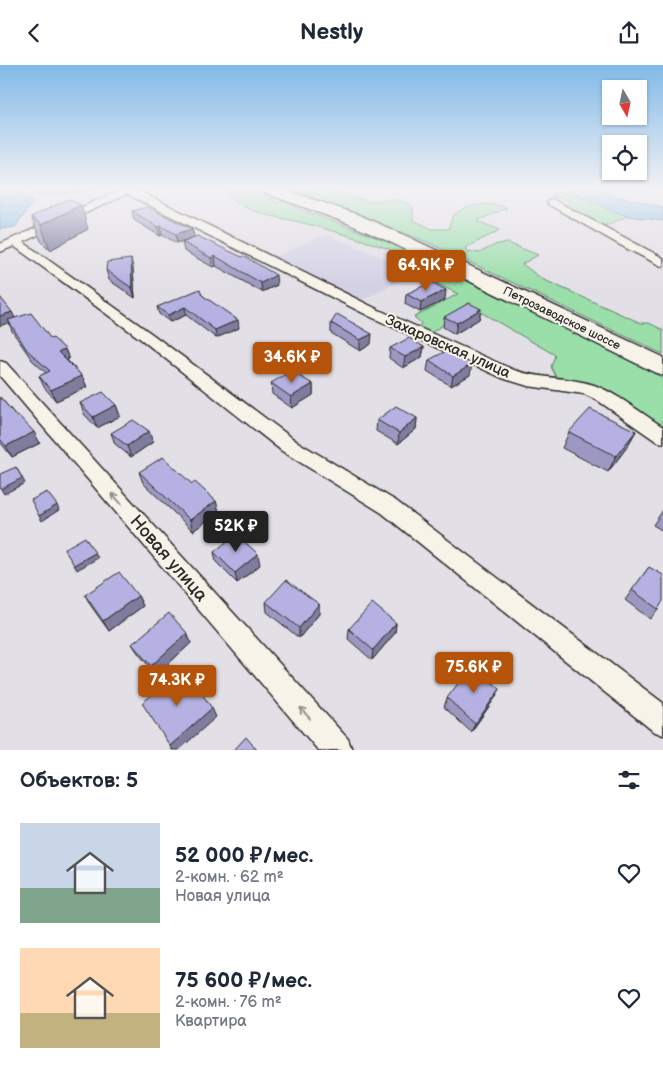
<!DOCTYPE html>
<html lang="ru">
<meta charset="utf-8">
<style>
body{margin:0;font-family:"Balsamiq Sans",sans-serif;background:#f2f2f3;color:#1f2937;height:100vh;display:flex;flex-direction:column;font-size:19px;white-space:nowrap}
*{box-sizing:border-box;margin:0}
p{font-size:16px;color:#747a83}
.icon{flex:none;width:28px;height:28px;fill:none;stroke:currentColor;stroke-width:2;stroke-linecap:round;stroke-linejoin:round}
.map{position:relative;height:685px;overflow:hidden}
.drawer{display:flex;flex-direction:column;background:#fff;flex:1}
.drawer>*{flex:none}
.needle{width:32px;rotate:171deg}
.fabs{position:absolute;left:602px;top:15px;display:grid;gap:10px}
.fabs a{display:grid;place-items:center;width:45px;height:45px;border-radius:0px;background:#fff;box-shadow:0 1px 4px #0004;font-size:25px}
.price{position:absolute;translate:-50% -42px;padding:0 11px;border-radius:5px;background:#b45309;color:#fff;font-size:16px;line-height:32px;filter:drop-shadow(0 1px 2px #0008)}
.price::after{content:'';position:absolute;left:50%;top:30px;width:15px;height:11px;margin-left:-8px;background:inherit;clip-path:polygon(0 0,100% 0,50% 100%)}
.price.current{background:#222;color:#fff}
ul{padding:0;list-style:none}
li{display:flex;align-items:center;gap:15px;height:125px;padding:0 20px}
li span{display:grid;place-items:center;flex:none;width:140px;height:100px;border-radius:0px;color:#555}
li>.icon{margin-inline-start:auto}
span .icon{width:60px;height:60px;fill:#fffc;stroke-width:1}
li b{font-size:21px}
h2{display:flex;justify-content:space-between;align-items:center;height:60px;padding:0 20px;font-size:21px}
header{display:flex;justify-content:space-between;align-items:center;height:65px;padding:0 20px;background:#fff;font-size:22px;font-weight:800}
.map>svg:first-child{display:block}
.built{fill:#d5d1e5}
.green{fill:#9adea9;stroke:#62846a}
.water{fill:#88c0e7;stroke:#63849c}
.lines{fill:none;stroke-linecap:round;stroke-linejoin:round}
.minor-casing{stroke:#2b2b2b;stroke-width:3}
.primary-casing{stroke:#2b2b2b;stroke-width:3}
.minor{fill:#f7f3e8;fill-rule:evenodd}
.primary{fill:#f7f3e8;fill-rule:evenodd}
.wall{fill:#9c98c2;stroke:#2b2b2b}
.shaded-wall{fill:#7f7c9e;stroke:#2b2b2b}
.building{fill:#b5b1e2;stroke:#2b2b2b}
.oneway{stroke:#918f8a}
.labels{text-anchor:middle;stroke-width:4;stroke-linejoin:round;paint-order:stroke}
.far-street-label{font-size:12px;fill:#2b2b2b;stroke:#f7f3e8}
.street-label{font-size:15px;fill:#2b2b2b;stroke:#f7f3e8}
.near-street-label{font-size:18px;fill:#2b2b2b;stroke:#f7f3e8}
</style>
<header><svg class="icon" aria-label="back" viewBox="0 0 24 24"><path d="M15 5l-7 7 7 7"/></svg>Nestly<svg class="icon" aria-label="share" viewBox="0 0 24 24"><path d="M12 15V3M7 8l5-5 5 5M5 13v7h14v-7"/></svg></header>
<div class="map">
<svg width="663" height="685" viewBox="0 0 663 685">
<rect width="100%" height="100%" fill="#e3dfe6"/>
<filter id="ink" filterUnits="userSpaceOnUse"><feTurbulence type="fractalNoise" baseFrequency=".02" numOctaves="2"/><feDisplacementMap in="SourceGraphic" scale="10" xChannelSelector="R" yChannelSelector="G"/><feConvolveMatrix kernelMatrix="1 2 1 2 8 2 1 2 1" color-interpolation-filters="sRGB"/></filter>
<g filter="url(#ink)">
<path class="built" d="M 326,169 L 388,195 L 410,210 L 361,236 L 274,192 Z"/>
<path class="green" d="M 221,124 C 243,124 253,124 274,133 L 271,135 L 277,138 C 284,135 292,137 296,143 L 405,183 L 406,185 L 397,187 C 368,176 337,167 307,159 C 286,153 241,149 229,129 L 229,126 Z
M 291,124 C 305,124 320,123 334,125 C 345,127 356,135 368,136 C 386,137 395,130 413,142 L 413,155 L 432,164 L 448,164 C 450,160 451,153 454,150 C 466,138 493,137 507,143 L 477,156 L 500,165 L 465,183 L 467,186 L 479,188 L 497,179 L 508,178 L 538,190 L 522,199 L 542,214 L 641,258 L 649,258 L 663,265 L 663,289 L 427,177 Z
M 558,128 L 573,128 L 628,151 L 602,162 L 565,140 L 570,135 L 551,131 Z
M 413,192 L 432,196 L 663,313 L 663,365 L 565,315 L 556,312 L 551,302 L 555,290 L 470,241 L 431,268 L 419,262 L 421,258 L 414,252 L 458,229 L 422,211 L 406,195 L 406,193 Z"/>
<path class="water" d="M 0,124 L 27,125 L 19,129 L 29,131 L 33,137 L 15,162 L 0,164 Z
M 34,124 L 93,124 L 94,125 L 39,131 L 32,127 Z
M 566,124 L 600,124 L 616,131 L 663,142 L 663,156 L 628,151 L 610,145 Z"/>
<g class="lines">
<g class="minor-casing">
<path id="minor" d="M 122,124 L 135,124 L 379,245 L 514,305 C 540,314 569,312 594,320 C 618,329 641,348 663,362 L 663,378 L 656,376 L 597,335 L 584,329 L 528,321 L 502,313 L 369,251 L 127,129 L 23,177 L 152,269 L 296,376 L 396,436 L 663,638 L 663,670 L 653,666 L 382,448 L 282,386 L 142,275 L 14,181 L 0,187 L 0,179 Z
M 552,134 L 663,193 L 663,202 L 622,181 L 548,139 L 547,137 Z
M 0,296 L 6,298 L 348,674 L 352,685 L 318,685 L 0,311 Z"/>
</g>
<g class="primary-casing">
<path id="primary" d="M 259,124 L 282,124 L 359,150 L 402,169 L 663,292 L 663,310 L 654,307 L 390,177 L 347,158 L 262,127 Z"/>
</g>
<use href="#minor" class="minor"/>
<use href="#primary" class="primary"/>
</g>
<path class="wall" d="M 132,146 L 192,164 L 194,172 L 177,178 L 162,170 L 160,171 L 134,155 Z
M 31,152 L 88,164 L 50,185 L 41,176 Z
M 197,171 L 277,220 L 262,227 L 216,201 L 213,202 L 184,186 L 182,177 Z
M 133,203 L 135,233 L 109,215 L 106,205 Z
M 406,229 L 445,235 L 420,247 L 405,239 Z
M 202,230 L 239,263 L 216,273 L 186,250 L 170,257 L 159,249 L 157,242 Z
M 481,244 L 479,254 L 455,269 L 443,262 L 444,252 Z
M 15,253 L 51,274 L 65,284 L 69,294 L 67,295 L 82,311 L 87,322 L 56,336 L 44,322 L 39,311 L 46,308 L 32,295 L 12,266 L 9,258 Z
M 331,258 L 371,279 L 360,286 L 331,268 Z
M 424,282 L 422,292 L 403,303 L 389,293 L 390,283 Z
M 429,295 L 470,310 L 451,321 L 427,306 Z
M 271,318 L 313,319 L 313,330 L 292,343 L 272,329 Z
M 0,332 L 40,378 L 12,392 L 0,377 Z
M 80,338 L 116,340 L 120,351 L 97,363 L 84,349 Z
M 417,353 L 416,364 L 398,379 L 376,366 L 377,355 Z
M 636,366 L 627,382 L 608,407 L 562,383 L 569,367 Z
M 111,368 L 153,377 L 131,392 L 115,379 Z
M 139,407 L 192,419 L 216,436 L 219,447 L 193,466 L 143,418 Z
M 663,445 L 663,466 L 653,460 Z
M 214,487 L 260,500 L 237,518 L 216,497 Z
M 649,502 L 658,544 L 650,554 L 625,535 Z
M 85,530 L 138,531 L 143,541 L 109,566 L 91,541 Z
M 266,537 L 319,539 L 319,549 L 299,573 L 267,547 Z
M 396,558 L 395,568 L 372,595 L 348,574 L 349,564 Z
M 187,568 L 191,578 L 156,610 L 138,588 L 132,579 Z
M 447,633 L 495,633 L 471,667 L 444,642 Z"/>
<path class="shaded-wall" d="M 81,140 L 88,164 L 50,185 L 41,160 Z
M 161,161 L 162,170 L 160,171 L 158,162 Z
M 192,164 L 194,172 L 177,178 L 176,169 Z
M 215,191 L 216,201 L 213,202 L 211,193 Z
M 131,194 L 133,203 L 135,233 L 132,223 Z
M 276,210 L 277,220 L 262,227 L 261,218 Z
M 446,225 L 445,235 L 420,247 L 421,237 Z
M 185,242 L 186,250 L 170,257 L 168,250 Z
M 481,244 L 479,254 L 455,269 L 457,258 Z
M 12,247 L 16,255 L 0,261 L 0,251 Z
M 238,255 L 239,263 L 216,273 L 215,265 Z
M 372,269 L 371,279 L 360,286 L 360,275 Z
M 424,282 L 422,292 L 403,303 L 405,292 Z
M 65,284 L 69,294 L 63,297 L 58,287 Z
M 472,299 L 470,310 L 451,321 L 453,311 Z
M 82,311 L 87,322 L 56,336 L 51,325 Z
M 313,319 L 313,330 L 292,343 L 291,332 Z
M 116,340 L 120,351 L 97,363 L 93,352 Z
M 417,353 L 416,364 L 398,379 L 399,368 Z
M 149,366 L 153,377 L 131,392 L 127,381 Z
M 636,366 L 627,382 L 608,407 L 616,391 Z
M 34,367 L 40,378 L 12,392 L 6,381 Z
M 16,402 L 25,418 L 4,429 L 1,424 Z
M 216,436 L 219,447 L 193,466 L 190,455 Z
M 57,440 L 59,445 L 42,456 L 39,451 Z
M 95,488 L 98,493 L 77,505 L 74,500 Z
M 258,489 L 260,500 L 237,518 L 235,508 Z
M 138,531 L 143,541 L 109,566 L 103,556 Z
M 319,539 L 319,549 L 299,573 L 299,563 Z
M 396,558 L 395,568 L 372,595 L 373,585 Z
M 187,568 L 191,578 L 156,610 L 151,601 Z
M 500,624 L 495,633 L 471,667 L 475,659 Z
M 212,643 L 216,652 L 179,685 L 172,685 L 170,681 Z"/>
<path class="building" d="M 69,134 L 81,140 L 41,160 L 31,152 Z
M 147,142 L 192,164 L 176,169 L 161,161 L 158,162 L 132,146 Z
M 197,171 L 242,192 L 244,191 L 276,210 L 261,218 L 215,191 L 211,193 L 182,177 Z
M 131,194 L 132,223 L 106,205 L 107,197 Z
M 432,217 L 446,225 L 421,237 L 406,229 Z
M 200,224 L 202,230 L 238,255 L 215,265 L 185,242 L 168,250 L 157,242 Z
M 0,232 L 12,247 L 0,251 Z
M 469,238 L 481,244 L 457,258 L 444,252 Z
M 31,248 L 51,274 L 53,273 L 65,284 L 58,287 L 82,311 L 51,325 L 39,311 L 50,306 L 27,285 L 8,255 Z
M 337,249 L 372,269 L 360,275 L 331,258 Z
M 409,273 L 424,282 L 405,292 L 390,283 Z
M 448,285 L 472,299 L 453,311 L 429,295 Z
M 291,306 L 313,319 L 291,332 L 271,318 Z
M 103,327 L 116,340 L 93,352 L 80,338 Z
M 0,332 L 17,352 L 19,351 L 34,367 L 6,381 L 0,374 Z
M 396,341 L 417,353 L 399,368 L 377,355 Z
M 590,344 L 636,366 L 616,391 L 569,367 Z
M 133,355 L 149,366 L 127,381 L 111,368 Z
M 163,392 L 192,419 L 195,417 L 216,436 L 190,455 L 139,407 Z
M 16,402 L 22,413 L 1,424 L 0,422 L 0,409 Z
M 47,427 L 57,440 L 39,451 L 31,435 Z
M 236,469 L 258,489 L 235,508 L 214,487 Z
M 85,472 L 95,488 L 74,500 L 64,484 Z
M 649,502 L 663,510 L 663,536 L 658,544 L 632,525 Z
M 119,507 L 138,531 L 103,556 L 85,530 Z
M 286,515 L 319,539 L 299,563 L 266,537 Z
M 372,538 L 396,558 L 373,585 L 349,564 Z
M 169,548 L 187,568 L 151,601 L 132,579 Z
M 472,600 L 500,624 L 475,659 L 447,633 Z
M 184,604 L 212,643 L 170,681 L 142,638 Z
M 246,672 L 257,685 L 234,685 Z"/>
<defs><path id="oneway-shaft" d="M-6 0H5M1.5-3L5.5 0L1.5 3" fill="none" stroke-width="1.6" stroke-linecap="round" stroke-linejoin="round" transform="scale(1.25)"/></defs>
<g class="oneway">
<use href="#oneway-shaft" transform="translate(117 434) rotate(-131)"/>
<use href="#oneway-shaft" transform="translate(305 648) rotate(-131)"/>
</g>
</g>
<linearGradient id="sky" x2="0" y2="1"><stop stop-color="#81b9e8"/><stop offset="0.56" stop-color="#f2f1f4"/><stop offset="1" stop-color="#f2f1f4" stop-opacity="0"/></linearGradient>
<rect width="663" height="220" fill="url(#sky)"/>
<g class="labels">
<g class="far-street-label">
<text transform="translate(562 253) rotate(26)" y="4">Петрозаводское шоссе</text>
</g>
<g class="street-label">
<text transform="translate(448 281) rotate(24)" y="5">Захаровская улица</text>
</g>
<g class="near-street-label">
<text transform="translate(169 493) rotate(49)" y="6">Новая улица</text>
</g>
</g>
</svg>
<div class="fabs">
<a><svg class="needle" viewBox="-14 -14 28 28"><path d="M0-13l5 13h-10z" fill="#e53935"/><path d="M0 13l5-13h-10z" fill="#747a83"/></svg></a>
<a><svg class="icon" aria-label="locate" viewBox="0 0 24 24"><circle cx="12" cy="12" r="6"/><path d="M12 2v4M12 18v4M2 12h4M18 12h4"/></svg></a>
</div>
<b class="price" style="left:426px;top:227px">64.9K ₽</b>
<b class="price" style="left:292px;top:319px">34.6K ₽</b>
<b class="price current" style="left:236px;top:488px">52K ₽</b>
<b class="price" style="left:474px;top:629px">75.6K ₽</b>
<b class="price" style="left:177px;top:642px">74.3K ₽</b>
</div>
<section class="drawer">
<h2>Объектов: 5<svg class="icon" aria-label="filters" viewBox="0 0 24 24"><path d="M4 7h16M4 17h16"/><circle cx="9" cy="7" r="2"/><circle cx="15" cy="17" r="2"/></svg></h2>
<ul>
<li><span style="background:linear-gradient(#c9d6e8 65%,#7fa58c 0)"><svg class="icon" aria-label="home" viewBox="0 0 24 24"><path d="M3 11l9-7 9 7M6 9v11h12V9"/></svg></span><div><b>52 000 ₽/мес.</b><p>2-комн. · 62 m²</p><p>Новая улица</p></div><svg class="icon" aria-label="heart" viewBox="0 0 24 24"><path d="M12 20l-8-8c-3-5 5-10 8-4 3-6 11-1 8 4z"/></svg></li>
<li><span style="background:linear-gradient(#ffd9b3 65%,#c2b280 0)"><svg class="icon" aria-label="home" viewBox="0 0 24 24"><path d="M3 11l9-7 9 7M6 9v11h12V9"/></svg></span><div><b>75 600 ₽/мес.</b><p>2-комн. · 76 m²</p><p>Квартира</p></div><svg class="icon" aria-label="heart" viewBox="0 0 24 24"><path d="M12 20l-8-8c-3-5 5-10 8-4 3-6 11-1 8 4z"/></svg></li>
</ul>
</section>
